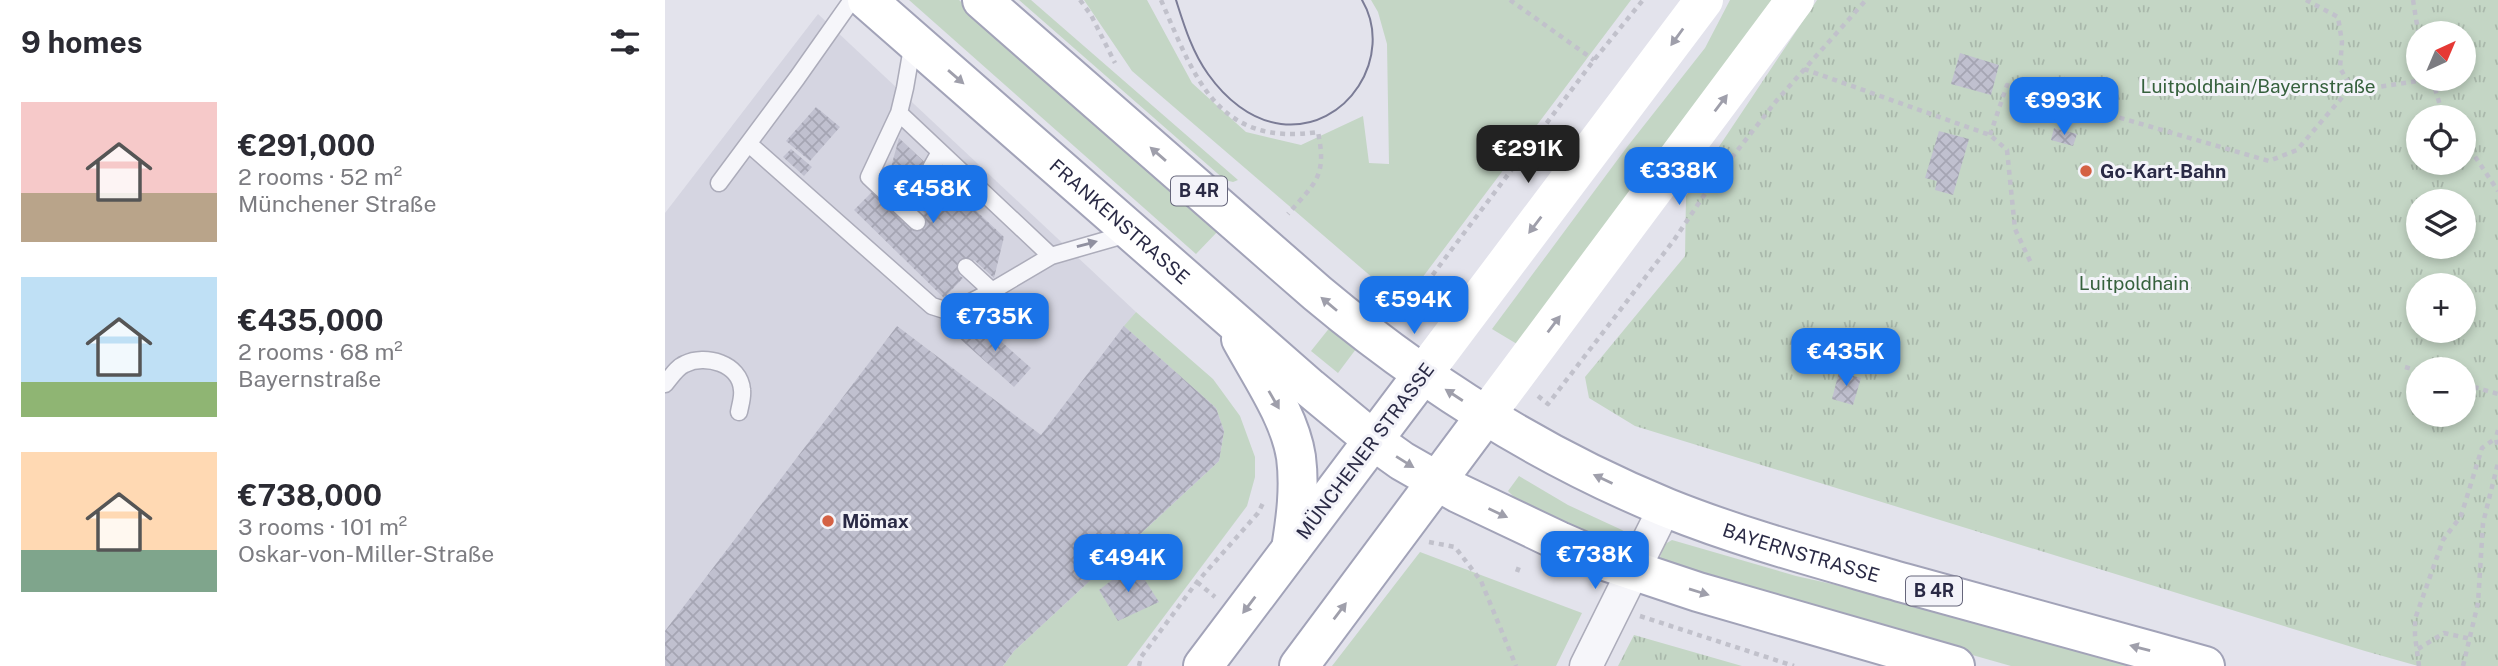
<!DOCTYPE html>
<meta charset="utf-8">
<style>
body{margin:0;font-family:"Public Sans",sans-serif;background:#f2f2f3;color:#2b2b33;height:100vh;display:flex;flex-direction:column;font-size:26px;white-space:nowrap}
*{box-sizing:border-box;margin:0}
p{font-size:23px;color:#7c7c81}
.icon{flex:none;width:38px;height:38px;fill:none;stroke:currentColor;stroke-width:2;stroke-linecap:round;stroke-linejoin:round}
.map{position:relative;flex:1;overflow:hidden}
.sheet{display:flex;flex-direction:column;background:#fff;width:665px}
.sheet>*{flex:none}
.needle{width:46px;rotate:44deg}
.tools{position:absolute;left:1741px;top:21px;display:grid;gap:14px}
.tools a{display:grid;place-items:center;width:70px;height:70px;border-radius:50%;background:#fff;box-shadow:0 4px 10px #0003;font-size:35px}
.price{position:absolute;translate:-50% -60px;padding:0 16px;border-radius:14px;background:#1a73e8;color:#fff;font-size:23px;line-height:46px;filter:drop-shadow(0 2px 4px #0008)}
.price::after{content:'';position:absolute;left:50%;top:42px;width:21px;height:16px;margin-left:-10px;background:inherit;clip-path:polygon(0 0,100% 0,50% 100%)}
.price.active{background:#222;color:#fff}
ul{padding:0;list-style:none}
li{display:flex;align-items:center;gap:21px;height:175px;padding:0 21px}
li span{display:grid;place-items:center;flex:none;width:196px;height:140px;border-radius:0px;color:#555}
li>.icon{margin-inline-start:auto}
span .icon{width:84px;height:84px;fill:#fffc;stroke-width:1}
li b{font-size:30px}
h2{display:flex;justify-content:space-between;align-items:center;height:84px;padding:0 21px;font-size:30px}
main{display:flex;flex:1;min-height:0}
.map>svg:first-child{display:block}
.built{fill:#d5d5e1}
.grass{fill:#c4d6c5}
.park{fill:url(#park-tufts);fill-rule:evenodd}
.building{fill:url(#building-cross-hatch)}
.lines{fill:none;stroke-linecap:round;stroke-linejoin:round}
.lane-casing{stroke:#acacba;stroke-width:19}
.street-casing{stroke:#acacba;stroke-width:35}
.primary-casing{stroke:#a2a3b8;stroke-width:42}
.path{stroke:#c1c1cb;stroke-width:4.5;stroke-dasharray:5 5;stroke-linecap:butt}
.lane{stroke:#f6f6fa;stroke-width:16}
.street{stroke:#f6f6fa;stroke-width:32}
.secondary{stroke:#fff;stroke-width:38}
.primary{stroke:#fff;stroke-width:38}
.tram{stroke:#7b7c96;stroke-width:2}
.oneway{fill:#9f9fab}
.oneway2{fill:#9090a0}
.poi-dot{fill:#d46144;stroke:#f3f3f9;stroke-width:2.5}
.labels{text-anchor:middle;stroke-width:6;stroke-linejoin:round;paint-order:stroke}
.shield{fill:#f3f3f9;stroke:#66667b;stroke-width:2}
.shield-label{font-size:18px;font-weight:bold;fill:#2a2a45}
.park-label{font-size:19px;fill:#36613d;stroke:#f3f3f9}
.poi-label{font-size:19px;font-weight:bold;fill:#2a2a45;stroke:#f3f3f9;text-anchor:start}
.street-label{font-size:19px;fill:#2a2a45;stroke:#f3f3f9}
</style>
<main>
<section class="sheet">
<h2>9 homes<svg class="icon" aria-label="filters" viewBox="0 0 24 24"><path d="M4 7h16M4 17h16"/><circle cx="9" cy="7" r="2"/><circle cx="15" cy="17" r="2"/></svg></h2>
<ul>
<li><span style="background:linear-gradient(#f6c9c9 65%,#b9a48a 0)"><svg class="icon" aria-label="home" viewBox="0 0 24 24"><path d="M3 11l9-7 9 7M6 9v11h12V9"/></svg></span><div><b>€291,000</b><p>2 rooms · 52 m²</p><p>Münchener Straße</p></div></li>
<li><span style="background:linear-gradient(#bfe0f5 75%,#8fb573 0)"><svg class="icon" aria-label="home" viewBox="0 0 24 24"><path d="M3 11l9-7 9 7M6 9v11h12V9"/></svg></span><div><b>€435,000</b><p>2 rooms · 68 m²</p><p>Bayernstraße</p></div></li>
<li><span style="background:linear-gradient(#ffd9b3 70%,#7fa58c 0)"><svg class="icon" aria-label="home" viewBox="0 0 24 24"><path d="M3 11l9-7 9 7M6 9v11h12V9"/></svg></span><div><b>€738,000</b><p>3 rooms · 101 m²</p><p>Oskar-von-Miller-Straße</p></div></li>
</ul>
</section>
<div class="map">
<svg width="1833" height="666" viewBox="0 0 1833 666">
<defs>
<pattern id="park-tufts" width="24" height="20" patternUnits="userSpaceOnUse" patternTransform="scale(1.75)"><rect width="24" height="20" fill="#c4d6c5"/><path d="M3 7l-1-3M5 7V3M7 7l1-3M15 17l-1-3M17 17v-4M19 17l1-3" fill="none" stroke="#a9b8ab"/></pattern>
<pattern id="building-cross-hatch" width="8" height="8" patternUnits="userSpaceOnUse" patternTransform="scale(1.75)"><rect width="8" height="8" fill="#c0c0cf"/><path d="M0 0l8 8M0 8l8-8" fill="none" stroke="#a5a5b3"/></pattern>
</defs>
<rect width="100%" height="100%" fill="#e3e3ec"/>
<path class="built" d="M 153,14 L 471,312 L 460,326 L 551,408 L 559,431 L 554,461 L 349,651 L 0,666 L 0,213 Z"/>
<path class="grass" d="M 244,0 L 294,0 L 554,230 L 531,254 Z
M 354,0 L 366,0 L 573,180 L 568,182 L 560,180 Z
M 419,0 L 482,0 L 527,83 L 581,132 L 636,145 L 698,116 L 704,163 L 724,164 L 722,44 L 713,12 L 706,0 L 966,0 L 745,294 L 730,297 L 467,71 Z
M 1065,0 L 1109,0 L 852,344 L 827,329 L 962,147 L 1040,48 Z
M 471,312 L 548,379 L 575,416 L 590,457 L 590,477 L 582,506 L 462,666 L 338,666 L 349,651 L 554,461 L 559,431 L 551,408 L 459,326 Z
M 666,326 L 691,349 L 673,373 L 646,351 Z
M 854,476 L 903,505 L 957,530 L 963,534 L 962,540 L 949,547 L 857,505 L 843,491 Z
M 1007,540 L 1131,576 L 1239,600 L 1489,666 L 1346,666 L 1005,569 L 998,564 L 995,557 L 1000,544 Z
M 755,552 L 917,613 L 891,666 L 667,666 Z"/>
<path class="park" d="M 1152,0 L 1833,0 L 1833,666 L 1753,666 L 1700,651 L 970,426 L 924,398 L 920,377 L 1020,256 L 1021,196 ZM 1754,33 L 1799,33 L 1799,79 L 1754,79 ZM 1754,117 L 1799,117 L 1799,163 L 1754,163 ZM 1754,201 L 1799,201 L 1799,247 L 1754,247 ZM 1754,285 L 1799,285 L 1799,331 L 1754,331 ZM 1754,369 L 1799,369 L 1799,415 L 1754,415 Z
M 969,635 L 1077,666 L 953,666 Z"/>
<path class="building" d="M 1295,53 L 1334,65 L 1326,95 L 1286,84 Z
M 151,107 L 175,127 L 145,161 L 121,141 Z
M 1389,128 L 1412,134 L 1408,146 L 1386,140 Z
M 1274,131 L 1304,139 L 1288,195 L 1270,190 L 1272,181 L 1260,178 Z
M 234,138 L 339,237 L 329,278 L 309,260 L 294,275 L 298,278 L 279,298 L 189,210 L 208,191 L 246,228 L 260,213 L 223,178 Z
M 126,149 L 147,167 L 139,176 L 118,157 Z
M 311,319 L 366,368 L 349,387 L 294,338 Z
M 232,326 L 376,435 L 459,326 L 551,408 L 559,431 L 554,461 L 349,651 L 338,666 L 0,666 L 0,631 Z
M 1174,372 L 1196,378 L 1188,405 L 1167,399 Z
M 469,563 L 494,602 L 453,621 L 434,590 Z"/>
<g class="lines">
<g class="lane-casing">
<path id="lane" d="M 248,42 L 240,88 L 234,113 L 204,177 L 252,222
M 234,113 L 386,256
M 84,144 L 267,306 L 286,312 L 327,291
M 266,168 L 275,152
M 54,183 L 132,78 L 187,0
M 301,267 L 327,291 L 386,256 L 466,233
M 0,384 C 6,377 12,367 20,364 C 40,354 75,363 77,390 C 78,397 75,406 74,412"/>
</g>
<g class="street-casing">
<path id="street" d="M 921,666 L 1000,507"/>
</g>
<g class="primary-casing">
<g id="primary">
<path id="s1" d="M 202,0 L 645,388 L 709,441 L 737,461 L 793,493 L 894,541 L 940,561 L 1033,592 L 1290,666"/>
<path id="s2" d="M 317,0 L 652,293 C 757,381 875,456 1002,508 C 1079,539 1160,560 1239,583 C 1340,611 1440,638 1540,666"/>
<path d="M 576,339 C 595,374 625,417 631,457 C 635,488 631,518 626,549"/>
<path d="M 538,666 L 758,374"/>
<path d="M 634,666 L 821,415"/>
</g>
</g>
<path class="path" d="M 415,0 L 426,15 L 450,63
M 496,0 C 530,78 552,147 653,132 C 662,176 651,182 623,214
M 845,0 L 929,60
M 1641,0 L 1673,17 L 1677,42 L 1675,68 L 1686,87 L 1706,88 L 1765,79
M 1748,0 L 1754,37
M 1139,69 L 1325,135 L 1342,150 L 1350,229 L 1366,263
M 1767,79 L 1775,105 L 1784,117
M 1325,135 L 1342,85 L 1604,161 L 1632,150 L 1686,87
M 1799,140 L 1833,191
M 764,317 L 745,305 L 929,60 L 978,0
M 1740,367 L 1754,371
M 1799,384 L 1833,394
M 873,396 L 883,404 L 1009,240 L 1050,179 L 1112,100 L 1201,0
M 1833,430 L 1831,438 L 1833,449
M 764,542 L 790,547 L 816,581 L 851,666
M 852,572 L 855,564
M 532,582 L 550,597
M 975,616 L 1129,666
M 1753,649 L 1779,633 L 1806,639
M 474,666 L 476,657 L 532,582 L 593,513 L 598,503
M 1754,666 L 1750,636 L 1750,619 L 1778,540 L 1796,516 L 1817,448 L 1831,438
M 1798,666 L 1813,603 L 1818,523 L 1833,463"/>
<use href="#lane" class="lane"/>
<use href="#street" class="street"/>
<path class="secondary" d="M 758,374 L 1039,0
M 821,415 L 1130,0"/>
<use href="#primary" class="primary"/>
<path class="tram" d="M 511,0 C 519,25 527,52 543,74 C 560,98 585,120 616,124 C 682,132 730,56 697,0"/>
</g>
<defs><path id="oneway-solid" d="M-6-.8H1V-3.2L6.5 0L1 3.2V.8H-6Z" transform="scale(1.75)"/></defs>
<g class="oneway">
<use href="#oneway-solid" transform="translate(1012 37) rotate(126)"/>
<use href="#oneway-solid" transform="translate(291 77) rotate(41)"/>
<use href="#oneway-solid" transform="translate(1056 103) rotate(-53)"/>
<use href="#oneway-solid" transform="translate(493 154) rotate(-139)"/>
<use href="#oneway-solid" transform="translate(870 225) rotate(127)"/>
<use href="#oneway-solid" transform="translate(664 304) rotate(-140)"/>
<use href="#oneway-solid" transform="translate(889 324) rotate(-53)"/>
<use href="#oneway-solid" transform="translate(789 395) rotate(-147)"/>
<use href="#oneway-solid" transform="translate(609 400) rotate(60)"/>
<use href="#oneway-solid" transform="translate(740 462) rotate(32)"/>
<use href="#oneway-solid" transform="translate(938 479) rotate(-155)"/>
<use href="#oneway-solid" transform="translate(833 513) rotate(25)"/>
<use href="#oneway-solid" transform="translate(1034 592) rotate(17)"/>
<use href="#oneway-solid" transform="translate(584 605) rotate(127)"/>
<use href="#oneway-solid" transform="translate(675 611) rotate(-53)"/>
<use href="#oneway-solid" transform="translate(1475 648) rotate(-165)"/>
</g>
<use class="oneway2" href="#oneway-solid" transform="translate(422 244) rotate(-15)"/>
<g class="poi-dot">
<circle cx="1421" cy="171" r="7"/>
<circle cx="163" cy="521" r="7"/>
</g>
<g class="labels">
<g class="shield">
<rect x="506" y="176.5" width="56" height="29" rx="5"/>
<rect x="1241" y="576.5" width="56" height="29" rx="5"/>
</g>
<g class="shield-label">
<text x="534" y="197">B 4R</text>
<text x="1269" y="597">B 4R</text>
</g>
<g class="park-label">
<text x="1593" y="93">Luitpoldhain/Bayernstraße</text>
<text x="1469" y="290">Luitpoldhain</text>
</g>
<g class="poi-label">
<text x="1435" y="178">Go-Kart-Bahn</text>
<text x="177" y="528">Mömax</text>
</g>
<g class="street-label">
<text dy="7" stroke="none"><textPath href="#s1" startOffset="336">FRANKENSTRASSE</textPath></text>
<text transform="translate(700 451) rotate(-53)" y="7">MÜNCHENER STRASSE</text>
<text dy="7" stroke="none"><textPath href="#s2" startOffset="999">BAYERNSTRASSE</textPath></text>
</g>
</g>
</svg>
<div class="tools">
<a><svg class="needle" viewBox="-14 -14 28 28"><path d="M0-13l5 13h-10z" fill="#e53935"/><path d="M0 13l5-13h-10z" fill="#7c7c81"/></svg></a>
<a><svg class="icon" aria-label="locate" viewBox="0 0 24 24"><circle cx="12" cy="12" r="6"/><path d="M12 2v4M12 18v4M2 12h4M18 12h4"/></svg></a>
<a><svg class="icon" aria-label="layers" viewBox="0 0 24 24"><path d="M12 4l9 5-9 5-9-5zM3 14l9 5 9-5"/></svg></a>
<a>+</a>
<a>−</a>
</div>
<b class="price" style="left:1399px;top:137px">€993K</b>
<b class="price active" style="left:863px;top:185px">€291K</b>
<b class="price" style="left:1014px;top:207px">€338K</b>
<b class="price" style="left:268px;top:225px">€458K</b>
<b class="price" style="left:749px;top:336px">€594K</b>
<b class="price" style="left:330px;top:353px">€735K</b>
<b class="price" style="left:1181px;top:388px">€435K</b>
<b class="price" style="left:930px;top:591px">€738K</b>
<b class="price" style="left:463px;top:594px">€494K</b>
</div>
</main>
